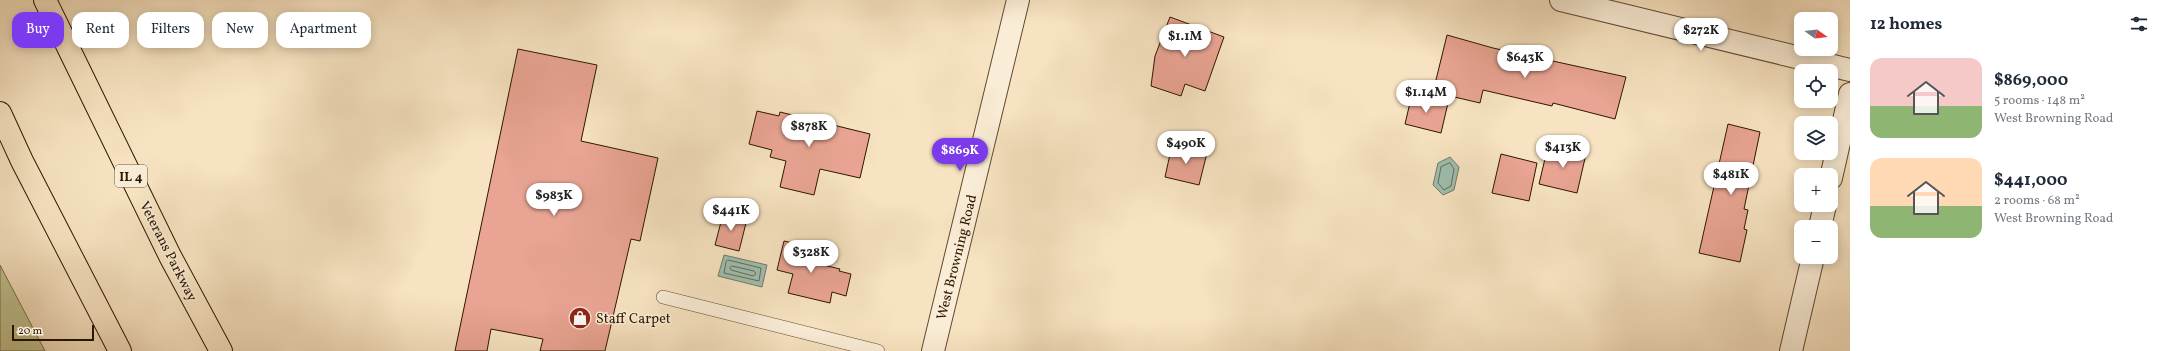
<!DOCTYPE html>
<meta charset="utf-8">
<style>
body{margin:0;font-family:Vollkorn,serif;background:#f2f2f3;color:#1f2937;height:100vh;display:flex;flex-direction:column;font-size:15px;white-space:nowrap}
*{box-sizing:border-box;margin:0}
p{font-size:13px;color:#747a83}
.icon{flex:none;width:22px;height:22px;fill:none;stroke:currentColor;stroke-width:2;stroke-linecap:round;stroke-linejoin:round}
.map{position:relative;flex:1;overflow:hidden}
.side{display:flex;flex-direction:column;background:#fff;width:320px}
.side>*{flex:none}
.hud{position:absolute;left:12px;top:12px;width:380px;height:36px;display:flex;gap:8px}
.needle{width:26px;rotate:104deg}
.tools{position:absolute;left:1794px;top:12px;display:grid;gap:8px}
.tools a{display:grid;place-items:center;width:44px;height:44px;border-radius:8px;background:#fff;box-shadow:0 2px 10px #0003;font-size:20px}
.scale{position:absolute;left:12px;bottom:10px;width:82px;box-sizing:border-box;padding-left:4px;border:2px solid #2d1600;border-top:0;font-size:11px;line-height:14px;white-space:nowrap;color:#2d1600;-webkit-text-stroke:3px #faedd7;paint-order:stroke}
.price{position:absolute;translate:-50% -34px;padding:0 9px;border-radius:14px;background:#fff;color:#222;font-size:13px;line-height:26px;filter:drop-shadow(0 1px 2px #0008)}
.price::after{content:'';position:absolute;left:50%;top:24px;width:12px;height:9px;margin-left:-6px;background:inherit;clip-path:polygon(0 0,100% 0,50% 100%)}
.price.on{background:#7c3aed;color:#fff}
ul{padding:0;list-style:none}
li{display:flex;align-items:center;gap:12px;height:100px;padding:0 20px}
li span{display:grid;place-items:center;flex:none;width:112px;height:80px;border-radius:12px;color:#555}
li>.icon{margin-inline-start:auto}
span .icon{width:48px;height:48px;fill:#fffc;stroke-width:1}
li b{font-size:17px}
h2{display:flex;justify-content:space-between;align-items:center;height:48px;padding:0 20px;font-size:17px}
.chip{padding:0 14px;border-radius:12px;background:#fff;box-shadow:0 2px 10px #0003;font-size:14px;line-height:36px}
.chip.on{background:#7c3aed;color:#fff}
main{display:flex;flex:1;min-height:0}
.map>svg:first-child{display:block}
.green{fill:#c1c390;stroke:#776c48}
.water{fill:#9ebeae;stroke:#717b68}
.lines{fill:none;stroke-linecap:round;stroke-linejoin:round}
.shore{stroke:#666a57;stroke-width:1}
.building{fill:#e9a493;stroke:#2d1600}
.service-casing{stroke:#604930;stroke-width:14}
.minor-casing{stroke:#604930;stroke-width:24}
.tertiary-casing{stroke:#604930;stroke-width:24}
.trunk-casing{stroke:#2d1600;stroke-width:24}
.service{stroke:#faedd7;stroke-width:13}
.minor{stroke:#faedd7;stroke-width:22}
.tertiary{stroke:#faedd7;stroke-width:22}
.trunk{stroke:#f7e3c1;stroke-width:22}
.labels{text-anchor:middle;stroke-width:3;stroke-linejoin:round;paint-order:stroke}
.shield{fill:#faedd7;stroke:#6a5640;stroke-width:1}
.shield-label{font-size:13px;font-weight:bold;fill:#2d1600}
.street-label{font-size:14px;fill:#2d1600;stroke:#faedd7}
.poi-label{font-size:14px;fill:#2d1600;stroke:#faedd7;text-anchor:start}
</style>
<main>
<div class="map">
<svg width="1850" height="351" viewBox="0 0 1850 351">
<rect width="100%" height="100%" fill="#f7e3c1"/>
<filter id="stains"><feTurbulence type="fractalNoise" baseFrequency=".005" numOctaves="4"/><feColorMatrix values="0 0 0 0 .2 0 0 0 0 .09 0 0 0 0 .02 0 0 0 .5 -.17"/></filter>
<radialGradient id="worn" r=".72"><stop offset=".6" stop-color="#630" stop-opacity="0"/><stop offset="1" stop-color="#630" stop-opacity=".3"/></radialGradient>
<path class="green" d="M 0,265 L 45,351 L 0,351 Z"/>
<path class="water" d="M 1450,157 L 1459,167 L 1454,190 L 1443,195 L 1433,185 L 1438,163 Z
M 724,255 L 767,265 L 762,287 L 718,276 Z"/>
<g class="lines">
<path class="shore" d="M 1450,163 L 1454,169 L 1451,186 L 1444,190 L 1438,183 L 1441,167 Z
M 728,260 L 761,268 L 759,281 L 724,273 L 726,262 Z
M 732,266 L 754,271 L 756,274 L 753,276 L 731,270 L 730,268 Z"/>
</g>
<path class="building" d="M 1170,17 L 1224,37 L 1205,91 L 1185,84 L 1181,96 L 1151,86 L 1155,56 Z
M 1447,35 L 1493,48 L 1626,77 L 1615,119 L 1553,103 L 1552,106 L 1483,90 L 1480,103 L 1433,92 Z
M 518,49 L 597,65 L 581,141 L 658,158 L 640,241 L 631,239 L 605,351 L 540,351 L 543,339 L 491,329 L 487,351 L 455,351 Z
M 1412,94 L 1448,103 L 1441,133 L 1405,124 Z
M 757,111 L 779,116 L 780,112 L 870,134 L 860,178 L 820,169 L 814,195 L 780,187 L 786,161 L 770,157 L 772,150 L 749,144 Z
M 1728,124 L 1760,132 L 1744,209 L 1748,210 L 1744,229 L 1747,230 L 1740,262 L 1699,253 Z
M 1172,145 L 1207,153 L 1199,185 L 1165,177 Z
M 1548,146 L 1586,154 L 1577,193 L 1539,184 Z
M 1501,154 L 1537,163 L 1529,201 L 1492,193 Z
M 723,214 L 747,219 L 739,251 L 715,245 Z
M 784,241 L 815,248 L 811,262 L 840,269 L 839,271 L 851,274 L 846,296 L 832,292 L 830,303 L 788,293 L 793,274 L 777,270 Z"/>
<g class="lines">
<g class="service-casing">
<path id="service" d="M 663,297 L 878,351"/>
</g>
<g class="minor-casing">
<path id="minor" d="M 1561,0 L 1850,70
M 1831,178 L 1850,94
M 1820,227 L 1825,205
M 1791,351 L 1813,257"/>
</g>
<g class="tertiary-casing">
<path id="tertiary" d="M 933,351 L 1018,0"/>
</g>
<g class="trunk-casing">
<path id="trunk" d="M 45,0 L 170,256 L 221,351
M 0,113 L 22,161 L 120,351"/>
</g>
<use href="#service" class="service"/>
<use href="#minor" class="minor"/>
<use href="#tertiary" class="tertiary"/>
<use href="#trunk" class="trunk"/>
</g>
<defs>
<g id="shop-disc" transform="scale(1.15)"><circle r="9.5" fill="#8f2418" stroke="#faedd7"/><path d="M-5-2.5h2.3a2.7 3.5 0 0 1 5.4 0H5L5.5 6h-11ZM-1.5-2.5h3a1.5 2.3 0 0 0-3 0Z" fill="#fff"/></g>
</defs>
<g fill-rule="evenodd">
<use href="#shop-disc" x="580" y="318"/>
</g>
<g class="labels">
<rect class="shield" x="115" y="165" width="32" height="22" rx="3"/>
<g class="shield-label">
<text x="131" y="181">IL 4</text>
</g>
<g class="street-label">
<text transform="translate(169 251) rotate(63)" y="5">Veterans Parkway</text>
<text transform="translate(956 257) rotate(-76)" y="5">West Browning Road</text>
</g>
<g class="poi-label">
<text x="596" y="323">Staff Carpet</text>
</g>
</g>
<rect width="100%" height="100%" filter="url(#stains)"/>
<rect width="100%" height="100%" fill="url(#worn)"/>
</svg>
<div class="tools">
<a><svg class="needle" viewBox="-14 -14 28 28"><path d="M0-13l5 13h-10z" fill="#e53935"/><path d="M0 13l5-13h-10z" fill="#747a83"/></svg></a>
<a><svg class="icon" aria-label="locate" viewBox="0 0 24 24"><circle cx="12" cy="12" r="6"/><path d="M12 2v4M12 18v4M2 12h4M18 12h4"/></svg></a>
<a><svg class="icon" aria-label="layers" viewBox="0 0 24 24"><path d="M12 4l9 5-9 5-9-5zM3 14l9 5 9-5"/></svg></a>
<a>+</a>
<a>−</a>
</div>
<div class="scale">20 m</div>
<b class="price" style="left:1701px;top:52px">$272K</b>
<b class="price" style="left:1185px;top:58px">$1.1M</b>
<b class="price" style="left:1525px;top:79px">$643K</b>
<b class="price" style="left:1426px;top:114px">$1.14M</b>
<b class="price" style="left:809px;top:148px">$878K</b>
<b class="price" style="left:1186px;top:165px">$490K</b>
<b class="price" style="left:1563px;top:169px">$413K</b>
<b class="price on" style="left:960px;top:172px">$869K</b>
<b class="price" style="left:1731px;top:196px">$481K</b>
<b class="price" style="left:554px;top:217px">$983K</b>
<b class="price" style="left:731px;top:232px">$441K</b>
<b class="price" style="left:811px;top:274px">$328K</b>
<div class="hud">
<a class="chip on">Buy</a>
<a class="chip">Rent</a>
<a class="chip">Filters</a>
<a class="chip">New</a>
<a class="chip">Apartment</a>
</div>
</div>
<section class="side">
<h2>12 homes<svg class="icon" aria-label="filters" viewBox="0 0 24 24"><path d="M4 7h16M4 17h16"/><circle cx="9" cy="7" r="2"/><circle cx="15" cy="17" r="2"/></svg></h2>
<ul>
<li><span style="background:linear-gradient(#f6c9c9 60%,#8fb573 0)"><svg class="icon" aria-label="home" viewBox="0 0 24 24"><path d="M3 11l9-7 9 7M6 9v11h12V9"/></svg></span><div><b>$869,000</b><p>5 rooms · 148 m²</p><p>West Browning Road</p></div></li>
<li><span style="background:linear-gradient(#ffd9b3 60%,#8fb573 0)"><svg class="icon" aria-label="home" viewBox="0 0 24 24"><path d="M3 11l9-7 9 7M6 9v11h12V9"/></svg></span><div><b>$441,000</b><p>2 rooms · 68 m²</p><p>West Browning Road</p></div></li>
</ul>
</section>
</main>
